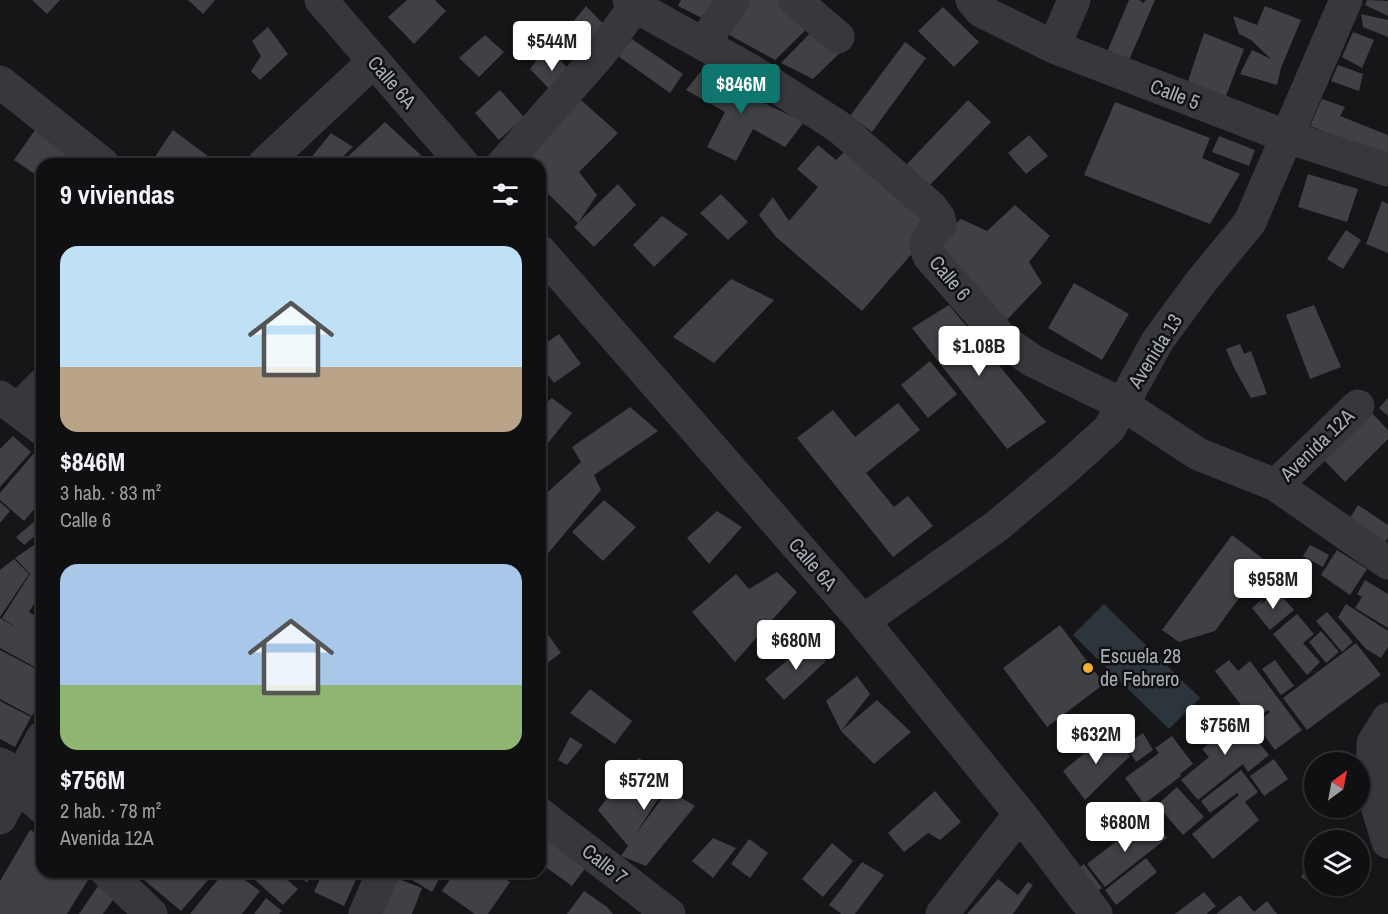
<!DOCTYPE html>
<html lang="es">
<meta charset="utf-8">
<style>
body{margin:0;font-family:"Archivo Narrow",sans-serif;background:#1e1e20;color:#f1f3f6;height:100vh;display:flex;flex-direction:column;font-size:22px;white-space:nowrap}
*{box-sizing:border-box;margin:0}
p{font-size:20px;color:#9c9d9f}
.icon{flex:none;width:33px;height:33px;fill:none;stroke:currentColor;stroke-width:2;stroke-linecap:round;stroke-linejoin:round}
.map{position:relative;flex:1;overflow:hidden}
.drawer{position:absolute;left:36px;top:158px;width:510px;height:720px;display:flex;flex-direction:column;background:#101012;border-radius:18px;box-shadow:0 2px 4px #0004,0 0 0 2px #303032}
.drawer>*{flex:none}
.needle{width:39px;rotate:32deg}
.controls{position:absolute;left:1304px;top:752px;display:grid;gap:12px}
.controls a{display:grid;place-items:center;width:66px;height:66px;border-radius:50%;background:#101012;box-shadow:0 2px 4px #0004,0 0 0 2px #303032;font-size:30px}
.price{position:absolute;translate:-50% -51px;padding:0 14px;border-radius:6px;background:#fff;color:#222;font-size:20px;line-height:39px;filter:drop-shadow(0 2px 3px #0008)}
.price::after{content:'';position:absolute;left:50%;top:36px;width:18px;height:14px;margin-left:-9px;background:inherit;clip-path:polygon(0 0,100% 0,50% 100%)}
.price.on{background:#0f766e;color:#fff}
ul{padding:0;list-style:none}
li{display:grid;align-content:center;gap:12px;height:318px;padding:0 24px}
li span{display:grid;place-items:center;height:186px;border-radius:18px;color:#555}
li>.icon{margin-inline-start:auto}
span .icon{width:108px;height:108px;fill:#fffc;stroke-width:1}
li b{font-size:26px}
h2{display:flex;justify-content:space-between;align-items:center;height:72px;padding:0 24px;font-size:26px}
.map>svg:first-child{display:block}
.water{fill:#2c353c}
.building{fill:#404145}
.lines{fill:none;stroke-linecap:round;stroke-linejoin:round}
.minor{stroke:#37383d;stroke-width:33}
.poi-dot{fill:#f2b134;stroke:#111113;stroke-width:2}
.labels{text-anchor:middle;stroke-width:5;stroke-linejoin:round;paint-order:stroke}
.street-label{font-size:20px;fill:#a8adb8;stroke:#111113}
.poi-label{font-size:20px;fill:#a8adb8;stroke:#111113;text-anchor:start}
</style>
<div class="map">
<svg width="1388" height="914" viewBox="0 0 1388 914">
<rect width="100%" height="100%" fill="#161618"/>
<path class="water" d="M 1104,604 L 1200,698 L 1169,729 L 1073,635 Z"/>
<path class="building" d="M 32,0 L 60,0 L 47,14 Z
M 188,0 L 215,0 L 203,14 Z
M 407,0 L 435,0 L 446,11 L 414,44 L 388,17 Z
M 681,0 L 727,0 L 712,23 L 678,6 Z
M 735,0 L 789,0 L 815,21 L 775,60 L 715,27 Z
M 1129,0 L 1139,0 L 1143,3 L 1146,0 L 1155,0 L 1129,60 L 1107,52 Z
M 1367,0 L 1388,1 L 1388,16 L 1365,5 Z
M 586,6 L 611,32 L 580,71 L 559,39 Z
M 1265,6 L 1301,20 L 1281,68 L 1277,85 L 1240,74 L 1252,50 L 1271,59 L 1251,40 L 1239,34 L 1233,16 L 1257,25 Z
M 943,7 L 979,42 L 954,67 L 918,31 Z
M 1361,14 L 1388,20 L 1388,37 L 1363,27 Z
M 819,24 L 847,46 L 813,79 L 781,63 Z
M 268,27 L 288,54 L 260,80 L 251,71 L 261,56 L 252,41 Z
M 1353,32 L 1374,40 L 1362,68 L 1342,57 Z
M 1204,33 L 1244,49 L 1226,96 L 1188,81 Z
M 485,35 L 504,52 L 479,77 L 459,58 Z
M 632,39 L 683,74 L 670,93 L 618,56 Z
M 905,42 L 926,58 L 872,132 L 850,116 Z
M 547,46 L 575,76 L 557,97 L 530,69 Z
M 706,65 L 768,105 L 804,122 L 785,147 L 753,129 L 736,161 L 707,147 L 725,112 L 686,90 Z
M 1338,65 L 1363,74 L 1359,91 L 1331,81 Z
M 500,90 L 524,117 L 499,140 L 475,113 Z
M 1322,99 L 1345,107 L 1340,116 L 1388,135 L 1388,157 L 1310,126 Z
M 581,100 L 618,133 L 579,172 L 597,195 L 578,223 L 618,184 L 636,205 L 594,247 L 574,227 L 578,223 L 540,186 L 540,164 L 523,164 Z
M 968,100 L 991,122 L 929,186 L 907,164 Z
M 1115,102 L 1210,138 L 1202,158 L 1240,174 L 1210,224 L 1084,175 Z
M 42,120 L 76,144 L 62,164 L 42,164 L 42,179 L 14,160 Z
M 385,122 L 425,159 L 420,164 L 340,164 Z
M 173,130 L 212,159 L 209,164 L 150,164 Z
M 331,133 L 353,147 L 335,164 L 306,164 Z
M 1029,135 L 1048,156 L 1026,174 L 1008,153 Z
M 1219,136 L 1255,150 L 1249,166 L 1212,152 Z
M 818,145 L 836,160 L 847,149 L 936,226 L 862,311 L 776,237 L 759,215 L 773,197 L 789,221 L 818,187 L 797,169 Z
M 1308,174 L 1358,189 L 1347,222 L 1298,207 Z
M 721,194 L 748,222 L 728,240 L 700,213 Z
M 1382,201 L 1388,204 L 1388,253 L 1366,244 Z
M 1015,205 L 1050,236 L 1029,262 L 1042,283 L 1001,326 L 928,246 L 961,219 L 987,231 Z
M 662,216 L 688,234 L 654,267 L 633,245 Z
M 1346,230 L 1361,240 L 1343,269 L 1327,259 Z
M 731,279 L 774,300 L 714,363 L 673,337 Z
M 1074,283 L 1129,314 L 1102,360 L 1048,328 Z
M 949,305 L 1046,422 L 1007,449 L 912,328 Z
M 1314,305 L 1341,367 L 1310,379 L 1286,315 Z
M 559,334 L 581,364 L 554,383 L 540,364 L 540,347 Z
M 1240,344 L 1244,354 L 1251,351 L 1267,394 L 1251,398 L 1234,368 L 1226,349 Z
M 930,361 L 957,394 L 928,418 L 901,385 Z
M 552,398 L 572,413 L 540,453 L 540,408 Z
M 1388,398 L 1388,416 L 1379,408 Z
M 898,403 L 920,430 L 866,473 L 894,507 L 908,496 L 933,526 L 893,557 L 797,438 L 833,410 L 855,437 Z
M 630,407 L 658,431 L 594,475 L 601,490 L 540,563 L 540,499 L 581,462 L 572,447 Z
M 1369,410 L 1388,430 L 1388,439 L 1345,482 L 1321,457 Z
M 13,436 L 31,452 L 0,487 L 0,449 Z
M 34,453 L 42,459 L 42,500 L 24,521 L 0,500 L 0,493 Z
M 604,500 L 636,527 L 603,561 L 572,532 Z
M 0,502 L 10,511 L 0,523 Z
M 1358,505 L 1388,525 L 1388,538 L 1383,544 L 1348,521 Z
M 717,511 L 742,527 L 709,564 L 687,538 Z
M 42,515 L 42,530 L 24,545 L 16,537 Z
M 1232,535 L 1266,561 L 1215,631 L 1179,642 L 1162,630 Z
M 40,541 L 42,543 L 42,586 L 40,585 L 42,588 L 42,610 L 34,604 L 29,612 L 42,620 L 42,671 L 0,648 L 0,618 L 19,629 L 2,618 L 30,574 L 15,558 Z
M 1310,545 L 1329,555 L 1323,567 L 1303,556 Z
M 1337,550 L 1367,569 L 1350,595 L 1321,575 Z
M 14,559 L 29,574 L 0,617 L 0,570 Z
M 777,572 L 797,592 L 735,662 L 692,612 L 736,574 L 749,589 Z
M 1365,580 L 1388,594 L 1388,628 L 1355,608 L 1362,597 L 1357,594 Z
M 1277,591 L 1294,610 L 1270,630 L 1252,608 L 1263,599 L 1260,605 Z
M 1346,604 L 1388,631 L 1388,647 L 1381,658 L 1366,649 L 1338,617 Z
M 1327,612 L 1353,642 L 1342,652 L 1316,621 Z
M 1297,614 L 1314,634 L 1303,643 L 1320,662 L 1307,675 L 1273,634 Z
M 540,623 L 561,653 L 540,668 Z
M 1060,625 L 1104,684 L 1047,727 L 1003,668 Z
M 1321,631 L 1339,652 L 1326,663 L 1309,642 Z
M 810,641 L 826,661 L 784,700 L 765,679 Z
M 1356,643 L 1381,675 L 1307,730 L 1283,698 Z
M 0,650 L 42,672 L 42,696 L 32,716 L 0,699 Z
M 1229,660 L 1238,671 L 1250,661 L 1302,730 L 1275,750 L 1255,723 L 1270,712 L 1268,710 L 1253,721 L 1215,671 Z
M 1275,660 L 1294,686 L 1281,695 L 1262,669 Z
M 857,676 L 870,694 L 841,731 L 826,701 Z
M 590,689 L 632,721 L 615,744 L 570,713 Z
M 877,700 L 911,732 L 874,764 L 841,731 Z
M 0,701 L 31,717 L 15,747 L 0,739 Z
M 1234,712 L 1269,755 L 1248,772 L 1243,764 L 1198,800 L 1181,780 L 1209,757 L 1202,749 L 1214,739 L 1209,732 Z
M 1110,732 L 1130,756 L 1085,800 L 1063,771 Z
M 1143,733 L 1153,750 L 1136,762 L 1125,745 Z
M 1172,736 L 1193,764 L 1180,774 L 1181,776 L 1144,804 L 1125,778 L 1159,753 L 1155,748 Z
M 570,737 L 583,745 L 567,765 L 558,760 Z
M 638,758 L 674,774 L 635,835 L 668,790 L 695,806 L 646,866 L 621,856 L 628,846 L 598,810 Z
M 1274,759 L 1288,779 L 1264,796 L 1250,776 Z
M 1241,770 L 1258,792 L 1245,802 L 1259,820 L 1213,859 L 1192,834 L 1239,795 L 1237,793 L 1210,813 L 1201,801 Z
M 1177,787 L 1204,817 L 1183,835 L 1157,805 Z
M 935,791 L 961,822 L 940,840 L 928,833 L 904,852 L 888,833 Z
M 1140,823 L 1149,833 L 1158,826 L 1167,838 L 1105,887 L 1087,864 L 1123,836 L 1128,843 L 1132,840 L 1126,834 Z
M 540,827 L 589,863 L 572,886 L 540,863 Z
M 30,830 L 42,836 L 42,872 L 93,872 L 67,914 L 0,914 L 0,881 Z
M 713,838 L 736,848 L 713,878 L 692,861 Z
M 749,839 L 768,853 L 750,878 L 731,864 Z
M 832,843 L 853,861 L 823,897 L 802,879 Z
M 1314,856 L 1314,885 L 1327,885 L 1323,891 L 1301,877 Z
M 1146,858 L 1157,872 L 1116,905 L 1105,890 Z
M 862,862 L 884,875 L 855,914 L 842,914 L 829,905 Z
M 1084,864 L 1102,888 L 1089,898 L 1071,874 Z
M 139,872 L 215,872 L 181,911 L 137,874 Z
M 224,872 L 234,872 L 260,891 L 242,914 L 190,914 Z
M 262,872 L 278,872 L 298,889 L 283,905 L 255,880 Z
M 289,872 L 299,872 L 310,878 L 307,882 Z
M 323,872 L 359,873 L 344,906 L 314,892 Z
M 399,872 L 427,872 L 439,879 L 432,892 Z
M 435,872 L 451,872 L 447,879 Z
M 455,872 L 495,872 L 510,882 L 488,914 L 475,914 L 442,891 Z
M 391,876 L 422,888 L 412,914 L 377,914 Z
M 998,879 L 1018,895 L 1028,882 L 1033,885 L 1013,914 L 967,914 Z
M 98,886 L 115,897 L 103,914 L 79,914 Z
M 584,891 L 607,907 L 613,914 L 567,914 Z
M 1204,892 L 1216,906 L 1206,914 L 1175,914 Z
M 1240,895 L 1254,912 L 1267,901 L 1277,914 L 1216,914 Z
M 266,898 L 282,911 L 279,914 L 254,914 Z"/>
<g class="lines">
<path class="minor" d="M 321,0 L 463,164
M 629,0 L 635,6 L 750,70 L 839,127 L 931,207 L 939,218 L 940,225 C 929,236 922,240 929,256 L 1003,340 L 1033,361 L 1122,404 L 1198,454 L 1276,485 L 1388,563
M 795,0 L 838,37
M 972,0 L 981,11 L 1054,47 L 1288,137 L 1388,170
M 704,43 L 733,0
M 1054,47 L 1074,0
M 0,82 L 103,164
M 264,164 L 374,61
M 503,164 L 600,54 L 635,6
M 540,251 L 863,621 L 1020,814 L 1096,914
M 0,397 L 42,429
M 17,410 L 42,385
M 1276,485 L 1358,406
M 863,621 L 997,526 L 1066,468 L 1109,429 L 1158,340 L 1200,283 L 1250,222 L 1346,0
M 1388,719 L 1373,743 L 1373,793 L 1388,842
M 0,764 L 22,776 L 34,800 L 42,807
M 540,814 L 669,914
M 0,818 L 42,738
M 107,872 L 151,914
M 365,914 L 383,872
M 942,914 L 1020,814"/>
</g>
<circle class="poi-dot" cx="1088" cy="668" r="6"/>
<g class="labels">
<g class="street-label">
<text transform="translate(392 82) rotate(49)" y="7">Calle 6A</text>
<text transform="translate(1175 94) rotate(21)" y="7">Calle 5</text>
<text transform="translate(950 278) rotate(50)" y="7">Calle 6</text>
<text transform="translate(1155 351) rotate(-58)" y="7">Avenida 13</text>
<text transform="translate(1317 445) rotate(-44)" y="7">Avenida 12A</text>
<text transform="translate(813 564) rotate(49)" y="7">Calle 6A</text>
<text transform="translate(605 864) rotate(38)" y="7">Calle 7</text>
</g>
<g class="poi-label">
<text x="1100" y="663">Escuela 28<tspan x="1100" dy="23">de Febrero</tspan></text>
</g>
</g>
</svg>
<div class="controls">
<a><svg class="needle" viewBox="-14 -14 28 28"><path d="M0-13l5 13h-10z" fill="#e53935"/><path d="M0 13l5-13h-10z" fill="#9c9d9f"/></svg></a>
<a><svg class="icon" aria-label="layers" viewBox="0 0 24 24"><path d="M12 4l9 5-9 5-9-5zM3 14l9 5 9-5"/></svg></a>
</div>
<b class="price" style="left:552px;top:72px">$544M</b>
<b class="price on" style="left:741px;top:115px">$846M</b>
<b class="price" style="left:979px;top:377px">$1.08B</b>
<b class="price" style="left:1273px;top:610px">$958M</b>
<b class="price" style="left:796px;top:671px">$680M</b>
<b class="price" style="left:1225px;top:756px">$756M</b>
<b class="price" style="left:1096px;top:765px">$632M</b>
<b class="price" style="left:644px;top:811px">$572M</b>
<b class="price" style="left:1125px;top:853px">$680M</b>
<section class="drawer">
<h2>9 viviendas<svg class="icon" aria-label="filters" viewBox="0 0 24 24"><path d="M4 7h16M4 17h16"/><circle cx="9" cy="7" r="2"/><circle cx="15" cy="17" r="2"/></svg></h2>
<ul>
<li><span style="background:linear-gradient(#bfe0f5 65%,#b9a48a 0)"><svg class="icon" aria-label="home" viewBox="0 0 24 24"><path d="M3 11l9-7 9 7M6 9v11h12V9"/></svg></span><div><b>$846M</b><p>3 hab. · 83 m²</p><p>Calle 6</p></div></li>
<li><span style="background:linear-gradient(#a9c7e8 65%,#8fb573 0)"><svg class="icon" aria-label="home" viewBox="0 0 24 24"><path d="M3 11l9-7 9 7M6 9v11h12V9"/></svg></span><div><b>$756M</b><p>2 hab. · 78 m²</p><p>Avenida 12A</p></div></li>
</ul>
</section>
</div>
